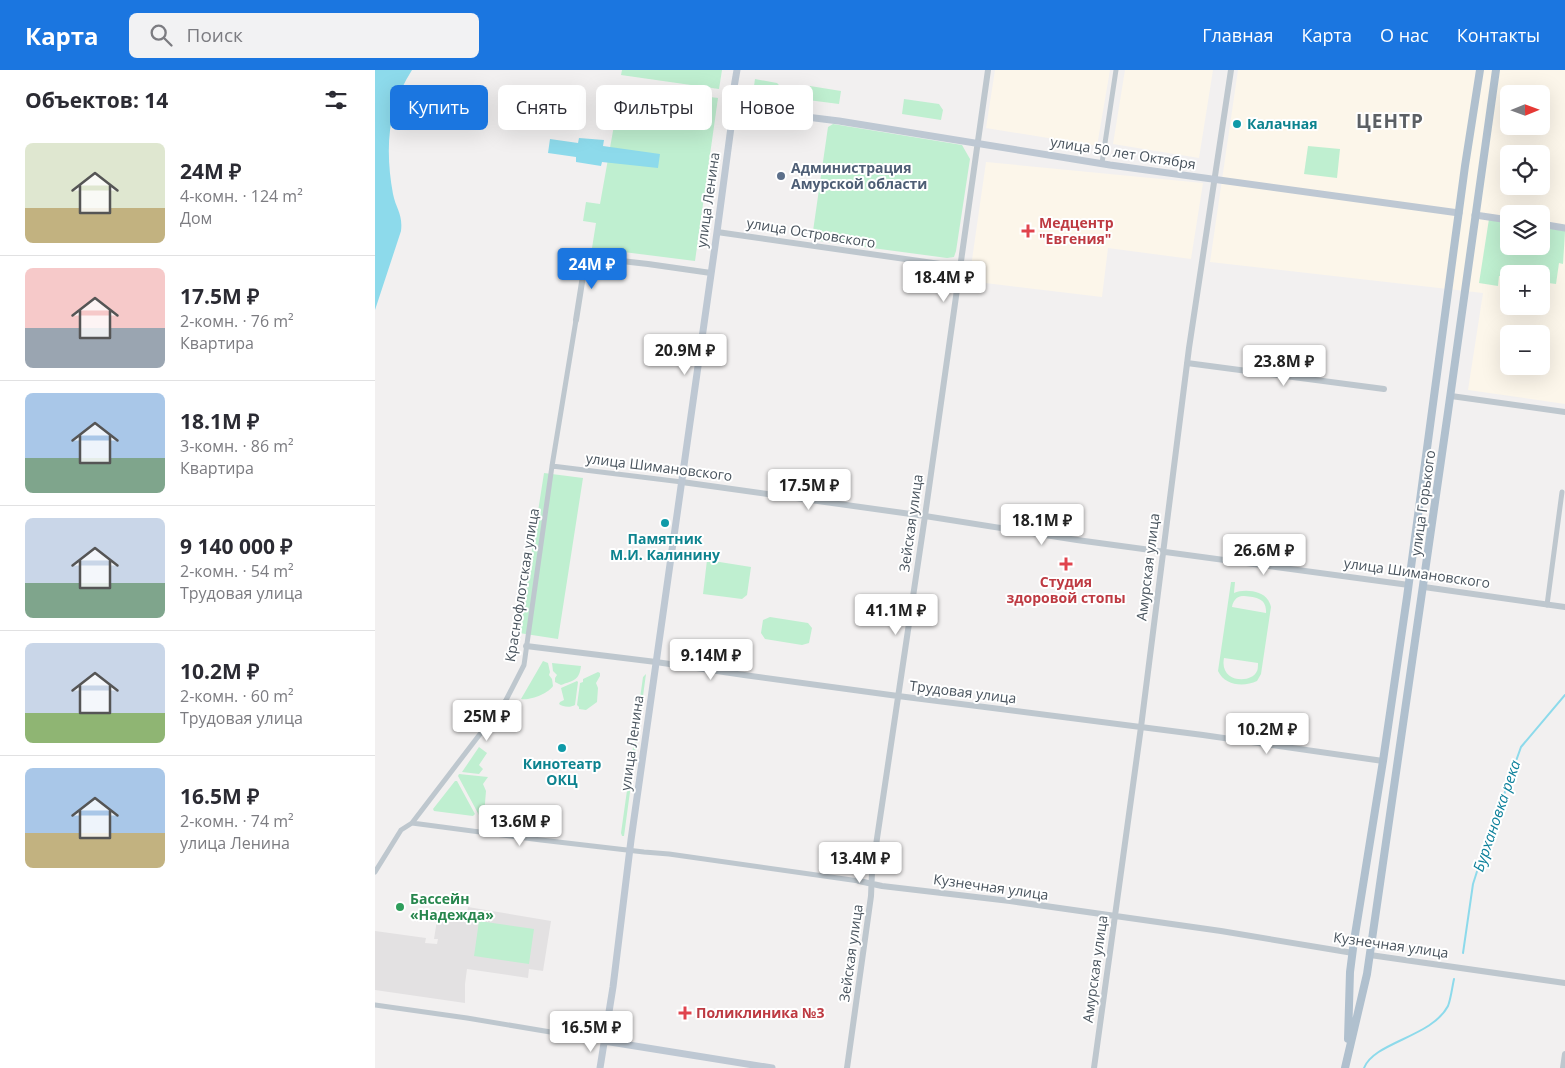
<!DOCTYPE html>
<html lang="ru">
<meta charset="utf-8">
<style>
body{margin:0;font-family:"Open Sans",sans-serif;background:#f2f2f3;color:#2b2b33;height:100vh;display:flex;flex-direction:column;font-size:19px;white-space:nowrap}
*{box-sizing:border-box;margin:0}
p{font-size:16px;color:#7c7c81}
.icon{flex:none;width:28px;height:28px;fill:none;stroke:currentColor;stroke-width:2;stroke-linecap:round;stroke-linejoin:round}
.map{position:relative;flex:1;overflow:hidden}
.panel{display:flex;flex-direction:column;background:#fff;width:375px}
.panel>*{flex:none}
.hud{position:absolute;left:15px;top:15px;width:475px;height:45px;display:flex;gap:10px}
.needle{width:32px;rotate:89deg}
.tools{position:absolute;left:1125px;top:15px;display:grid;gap:10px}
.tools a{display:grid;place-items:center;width:50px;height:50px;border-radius:8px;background:#fff;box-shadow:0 5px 20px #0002;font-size:25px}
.price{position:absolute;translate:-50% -42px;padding:0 11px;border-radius:5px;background:#fff;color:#222;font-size:16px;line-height:32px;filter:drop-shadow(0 1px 2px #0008)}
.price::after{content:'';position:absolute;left:50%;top:30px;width:15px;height:11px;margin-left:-8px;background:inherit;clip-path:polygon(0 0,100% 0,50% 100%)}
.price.on{background:#1b76e0;color:#fff}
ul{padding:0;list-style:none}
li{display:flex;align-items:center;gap:15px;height:125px;padding:0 25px}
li+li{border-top:1px solid #e1e1e2}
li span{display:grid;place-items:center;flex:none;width:140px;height:100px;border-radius:8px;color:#555}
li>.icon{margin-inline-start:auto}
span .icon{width:60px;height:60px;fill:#fffc;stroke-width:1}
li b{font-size:21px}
h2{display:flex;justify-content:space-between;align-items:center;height:60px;padding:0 25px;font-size:21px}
.chip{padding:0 18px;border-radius:8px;background:#fff;box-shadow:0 5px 20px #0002;font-size:18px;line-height:45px}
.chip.on{background:#1b76e0;color:#fff}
header{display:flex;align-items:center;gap:30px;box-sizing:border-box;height:70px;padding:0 25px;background:#1b76e0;color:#fff}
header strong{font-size:24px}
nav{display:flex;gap:28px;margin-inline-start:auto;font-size:18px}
.search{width:350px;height:45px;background:#f2f2f3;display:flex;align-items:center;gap:12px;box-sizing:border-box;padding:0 18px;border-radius:8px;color:#7c7c81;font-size:19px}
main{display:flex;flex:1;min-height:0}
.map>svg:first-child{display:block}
.commercial{fill:#fcf6ea;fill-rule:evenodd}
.education{fill:#e3e1e2}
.green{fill:#bfefd0;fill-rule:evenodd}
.water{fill:#8ddaeb}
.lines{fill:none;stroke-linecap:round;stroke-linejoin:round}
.stream{stroke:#8ddaeb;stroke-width:2}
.minor{stroke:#bec7ce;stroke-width:5}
.tertiary{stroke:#bec7ce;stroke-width:6}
.secondary{stroke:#bec8d3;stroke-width:7}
.primary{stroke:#b0c0ce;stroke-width:8}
.culture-dot{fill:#0f9aa8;stroke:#fff;stroke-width:2}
.service-dot{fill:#5c6f8a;stroke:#fff;stroke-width:2}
.health-dot{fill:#e0444e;stroke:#fff;stroke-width:2}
.leisure-dot{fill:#2e9e5b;stroke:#fff;stroke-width:2}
.labels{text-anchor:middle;stroke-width:4;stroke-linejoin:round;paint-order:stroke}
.culture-label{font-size:14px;font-weight:bold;fill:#0d838f;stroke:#fff}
.street-label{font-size:14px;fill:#48535d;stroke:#fff}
.service-label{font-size:14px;font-weight:bold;fill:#4e5e75;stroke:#fff;text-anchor:start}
.health-label{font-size:14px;font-weight:bold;fill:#be3a42;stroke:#fff;text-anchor:start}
.leisure-label{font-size:14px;font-weight:bold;fill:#27864d;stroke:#fff;text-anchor:start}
.water-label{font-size:15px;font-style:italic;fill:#0e819b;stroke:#fff}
.district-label{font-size:19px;font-weight:bold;letter-spacing:1px;fill:#5c6065;stroke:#fff}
</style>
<header>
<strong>Карта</strong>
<div class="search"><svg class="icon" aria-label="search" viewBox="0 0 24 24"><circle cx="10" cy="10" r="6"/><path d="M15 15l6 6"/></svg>Поиск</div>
<nav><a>Главная</a><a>Карта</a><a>О нас</a><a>Контакты</a></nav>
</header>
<main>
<section class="panel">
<h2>Объектов: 14<svg class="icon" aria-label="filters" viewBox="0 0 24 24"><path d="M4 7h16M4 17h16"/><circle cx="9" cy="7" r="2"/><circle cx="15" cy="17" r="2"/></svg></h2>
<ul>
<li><span style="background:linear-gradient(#dfe7d0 65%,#c2b280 0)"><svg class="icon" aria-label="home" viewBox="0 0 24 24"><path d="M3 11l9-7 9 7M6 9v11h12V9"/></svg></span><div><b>24M ₽</b><p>4-комн. · 124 m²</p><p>Дом</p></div></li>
<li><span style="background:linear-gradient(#f6c9c9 60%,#9aa5b1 0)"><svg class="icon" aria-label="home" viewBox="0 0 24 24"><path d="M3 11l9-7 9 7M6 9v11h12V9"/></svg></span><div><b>17.5M ₽</b><p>2-комн. · 76 m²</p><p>Квартира</p></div></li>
<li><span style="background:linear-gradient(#a9c7e8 65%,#7fa58c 0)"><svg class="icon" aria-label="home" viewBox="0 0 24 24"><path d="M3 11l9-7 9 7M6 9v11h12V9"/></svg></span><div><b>18.1M ₽</b><p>3-комн. · 86 m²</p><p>Квартира</p></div></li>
<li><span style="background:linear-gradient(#c9d6e8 65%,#7fa58c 0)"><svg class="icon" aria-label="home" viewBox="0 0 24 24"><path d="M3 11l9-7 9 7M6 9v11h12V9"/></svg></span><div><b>9 140 000 ₽</b><p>2-комн. · 54 m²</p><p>Трудовая улица</p></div></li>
<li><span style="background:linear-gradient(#c9d6e8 70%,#8fb573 0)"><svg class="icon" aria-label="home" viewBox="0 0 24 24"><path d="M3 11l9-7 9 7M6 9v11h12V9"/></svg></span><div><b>10.2M ₽</b><p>2-комн. · 60 m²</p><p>Трудовая улица</p></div></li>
<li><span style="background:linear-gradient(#a9c7e8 65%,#c2b280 0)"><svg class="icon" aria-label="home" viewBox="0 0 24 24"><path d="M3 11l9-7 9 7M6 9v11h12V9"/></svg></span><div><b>16.5M ₽</b><p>2-комн. · 74 m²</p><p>улица Ленина</p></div></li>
</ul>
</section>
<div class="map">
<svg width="1190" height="998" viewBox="0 0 1190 998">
<rect width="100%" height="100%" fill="#f2f0f0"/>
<path class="commercial" d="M 620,0 L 735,0 L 722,76 L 611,58 Z
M 750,0 L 838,0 L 824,88 L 738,74 Z
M 863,0 L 1190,0 L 1190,334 L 1093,320 L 1108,223 L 835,192 ZM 1134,24 L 1166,24 L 1166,56 L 1134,56 ZM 1134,84 L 1166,84 L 1166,116 L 1134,116 ZM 1134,144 L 1166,144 L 1166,176 L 1134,176 ZM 1134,204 L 1166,204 L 1166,236 L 1134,236 ZM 1134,264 L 1166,264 L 1166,296 L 1134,296 Z
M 611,92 L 828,113 L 816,189 L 733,178 L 727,227 L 594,211 Z"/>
<path class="education" d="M 93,837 L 176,851 L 168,901 L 154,899 L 153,908 L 92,899 L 90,914 L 90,933 L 0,920 L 0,861 L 51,868 L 50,873 L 62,874 L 63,869 L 59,869 L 63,844 L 91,848 Z"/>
<path class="green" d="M 247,0 L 347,0 L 344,19 L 246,5 Z
M 380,9 L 402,13 L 416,27 L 416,29 L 378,23 Z
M 246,16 L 343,28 L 320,191 L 217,178 L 221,153 L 208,151 L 211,132 L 225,134 Z
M 435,16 L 466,21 L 464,34 L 433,30 Z
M 529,29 L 564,34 L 568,40 L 566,50 L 527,44 Z
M 458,54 L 587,75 L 595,89 L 581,181 L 579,187 L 572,188 L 445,171 L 439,168 L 438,161 L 453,57 Z
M 933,76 L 965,79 L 962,108 L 929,104 Z
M 1114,149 L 1134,152 L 1134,176 L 1166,176 L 1166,157 L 1190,161 L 1188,194 L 1184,193 L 1181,214 L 1166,212 L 1166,204 L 1134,204 L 1134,207 L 1124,206 L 1123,216 L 1104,213 Z
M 169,403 L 208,408 L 183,569 L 144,563 Z
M 332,490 L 376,497 L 372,525 L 367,529 L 328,524 Z
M 856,512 L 860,512 L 859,523 C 868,519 887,520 893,530 C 894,531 896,536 896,537 L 886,604 L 882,611 C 869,617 850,616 843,601 ZM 867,526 C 879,527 892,527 891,543 L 857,537 C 858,531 861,527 867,526 ZM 849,588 L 883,593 C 883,594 883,600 882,601 C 877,614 844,613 849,588 Z
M 395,547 L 433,553 L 437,558 L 434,573 L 427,575 L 390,569 L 386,563 L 388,550 Z
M 168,591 L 173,593 L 175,602 L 174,605 L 177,609 L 178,616 C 174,623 155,631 146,629 Z
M 177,593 L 206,596 C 204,611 199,610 186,615 L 180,612 L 180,608 L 182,605 L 178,601 Z
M 223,602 L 225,603 L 225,606 L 221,613 L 223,618 L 222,632 L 211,640 L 204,639 L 204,637 L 202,635 L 205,613 L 208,612 L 208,609 Z
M 271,604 L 249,766 L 247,766 L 246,763 L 268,607 Z
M 202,611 L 203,612 L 200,635 C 195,638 188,637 184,634 L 185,632 L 189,630 L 186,618 Z
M 104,677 L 112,683 L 104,695 L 108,699 L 104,704 L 87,702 Z
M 84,704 L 113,707 L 108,714 L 111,721 L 109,745 L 134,749 L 135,745 L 140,751 L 105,747 L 83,706 Z
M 80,711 L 82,711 L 100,744 L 98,746 L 59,741 L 58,739 Z
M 104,851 L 159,859 L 154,894 L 99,886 Z"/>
<path class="water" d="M 0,0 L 37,0 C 12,38 10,80 18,124 C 21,139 28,144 26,161 L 0,240 Z
M 204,68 L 229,70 L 228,76 L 285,84 L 283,98 L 227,92 L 226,96 L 201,92 L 201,87 L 173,83 L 175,69 L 203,73 Z"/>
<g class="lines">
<path class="stream" d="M 1088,883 L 1098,814 L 1105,792 L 1146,677 L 1190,625
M 989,998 C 999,972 1057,967 1073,936 C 1076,928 1077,918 1079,909"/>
<path class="minor" d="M 727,93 L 741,0
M 177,396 L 307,412
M 1172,535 L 1187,422
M 37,753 L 166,770 L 269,782 L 294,784 L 484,811
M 0,802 L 26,760 L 37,753 L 131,630 L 149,595 L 177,396 L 201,250
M 0,935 L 92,948 L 229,971"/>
<path class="tertiary" d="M 342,162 L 586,197
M 201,250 L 211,187 L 273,194 L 336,203
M 812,293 L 1009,319
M 1076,326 L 1190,342
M 307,412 L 550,446 L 702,470 L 1034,515
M 1049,517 L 1190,537
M 151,576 L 281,592 L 369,605 L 523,626 L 828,665 L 1008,691
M 484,811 L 507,816 L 635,831 L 846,861 L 978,883
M 995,885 L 1190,913
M 472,998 L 496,826 L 497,802 L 550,446 L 613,0
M 719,998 L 766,657 L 814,278 L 856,0
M 1188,998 L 1190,984"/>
<path class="secondary" d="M 358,38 L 464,51 L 735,95 L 1084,143
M 1100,145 L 1134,150
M 1166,154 L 1190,158
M 229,971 L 397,998
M 225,998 L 238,917 L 256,770 L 342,162 L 356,57 L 358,38 L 358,23 L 362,0"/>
<path class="primary" d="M 973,969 L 975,902 L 979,871 L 1008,691 L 1032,527 L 1090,96 L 1105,0
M 970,998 L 992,904 L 1073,342 L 1121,0"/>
</g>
<g class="culture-dot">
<circle cx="862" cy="54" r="5"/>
<circle cx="290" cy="453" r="5"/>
<circle cx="187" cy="678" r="5"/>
</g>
<circle class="service-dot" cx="406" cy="106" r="5"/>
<g class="health-dot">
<path d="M650.5 153.5h5v5h5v5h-5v5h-5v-5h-5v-5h5z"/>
<path d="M688.5 486.5h5v5h5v5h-5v5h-5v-5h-5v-5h5z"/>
<path d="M307.5 935.5h5v5h5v5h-5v5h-5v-5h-5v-5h5z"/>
</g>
<circle class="leisure-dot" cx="25" cy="837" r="5"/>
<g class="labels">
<g class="culture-label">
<text x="872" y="59" text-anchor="start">Калачная</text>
<text x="290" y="474">Памятник<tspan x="290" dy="16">М.И. Калинину</tspan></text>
<text x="187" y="699">Кинотеатр<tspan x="187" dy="16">ОКЦ</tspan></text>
</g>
<g class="street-label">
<text transform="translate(748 83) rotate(9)" y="5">улица 50 лет Октября</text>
<text transform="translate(333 130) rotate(-82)" y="5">улица Ленина</text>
<text transform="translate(436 163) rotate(9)" y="5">улица Островского</text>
<text transform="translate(284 397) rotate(7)" y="5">улица Шимановского</text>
<text transform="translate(1048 433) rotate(-82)" y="5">улица Горького</text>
<text transform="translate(536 453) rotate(-82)" y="5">Зейская улица</text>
<text transform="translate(773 497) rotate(-83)" y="5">Амурская улица</text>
<text transform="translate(1042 503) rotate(8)" y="5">улица Шимановского</text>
<text transform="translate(147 515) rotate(-81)" y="5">Краснофлотская улица</text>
<text transform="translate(588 622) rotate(7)" y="5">Трудовая улица</text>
<text transform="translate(257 673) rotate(-82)" y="5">улица Ленина</text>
<text transform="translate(616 817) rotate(8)" y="5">Кузнечная улица</text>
<text transform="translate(1016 875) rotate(8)" y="5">Кузнечная улица</text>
<text transform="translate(476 883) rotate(-82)" y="5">Зейская улица</text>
<text transform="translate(720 899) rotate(-82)" y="5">Амурская улица</text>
</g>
<g class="service-label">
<text x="416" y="103">Администрация<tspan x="416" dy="16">Амурской области</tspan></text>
</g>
<g class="health-label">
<text x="664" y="158">Медцентр<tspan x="664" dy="16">"Евгения"</tspan></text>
<text x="691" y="517" text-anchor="middle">Студия<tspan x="691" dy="16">здоровой стопы</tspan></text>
<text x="321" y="948">Поликлиника №3</text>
</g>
<g class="leisure-label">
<text x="35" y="834">Бассейн<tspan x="35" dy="16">«Надежда»</tspan></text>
</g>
<g class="water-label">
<text transform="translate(1122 746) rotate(-71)" y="5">Бурхановка река</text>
</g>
<g class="district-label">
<text x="1015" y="58">ЦЕНТР</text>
</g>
</g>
</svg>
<div class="tools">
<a><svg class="needle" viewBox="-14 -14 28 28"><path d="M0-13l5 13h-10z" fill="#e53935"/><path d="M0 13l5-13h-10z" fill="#7c7c81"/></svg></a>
<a><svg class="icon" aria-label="locate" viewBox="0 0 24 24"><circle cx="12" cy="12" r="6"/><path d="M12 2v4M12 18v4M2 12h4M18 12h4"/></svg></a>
<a><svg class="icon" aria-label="layers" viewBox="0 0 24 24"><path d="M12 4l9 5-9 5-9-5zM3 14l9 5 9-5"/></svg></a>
<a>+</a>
<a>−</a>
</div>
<b class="price on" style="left:217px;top:220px">24M ₽</b>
<b class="price" style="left:569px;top:233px">18.4M ₽</b>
<b class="price" style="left:310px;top:306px">20.9M ₽</b>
<b class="price" style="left:909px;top:317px">23.8M ₽</b>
<b class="price" style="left:434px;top:441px">17.5M ₽</b>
<b class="price" style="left:667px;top:476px">18.1M ₽</b>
<b class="price" style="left:889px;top:506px">26.6M ₽</b>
<b class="price" style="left:521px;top:566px">41.1M ₽</b>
<b class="price" style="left:336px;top:611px">9.14M ₽</b>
<b class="price" style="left:112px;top:672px">25M ₽</b>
<b class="price" style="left:892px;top:685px">10.2M ₽</b>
<b class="price" style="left:145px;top:777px">13.6M ₽</b>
<b class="price" style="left:485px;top:814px">13.4M ₽</b>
<b class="price" style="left:216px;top:983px">16.5M ₽</b>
<div class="hud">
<a class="chip on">Купить</a>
<a class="chip">Снять</a>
<a class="chip">Фильтры</a>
<a class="chip">Новое</a>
</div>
</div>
</main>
